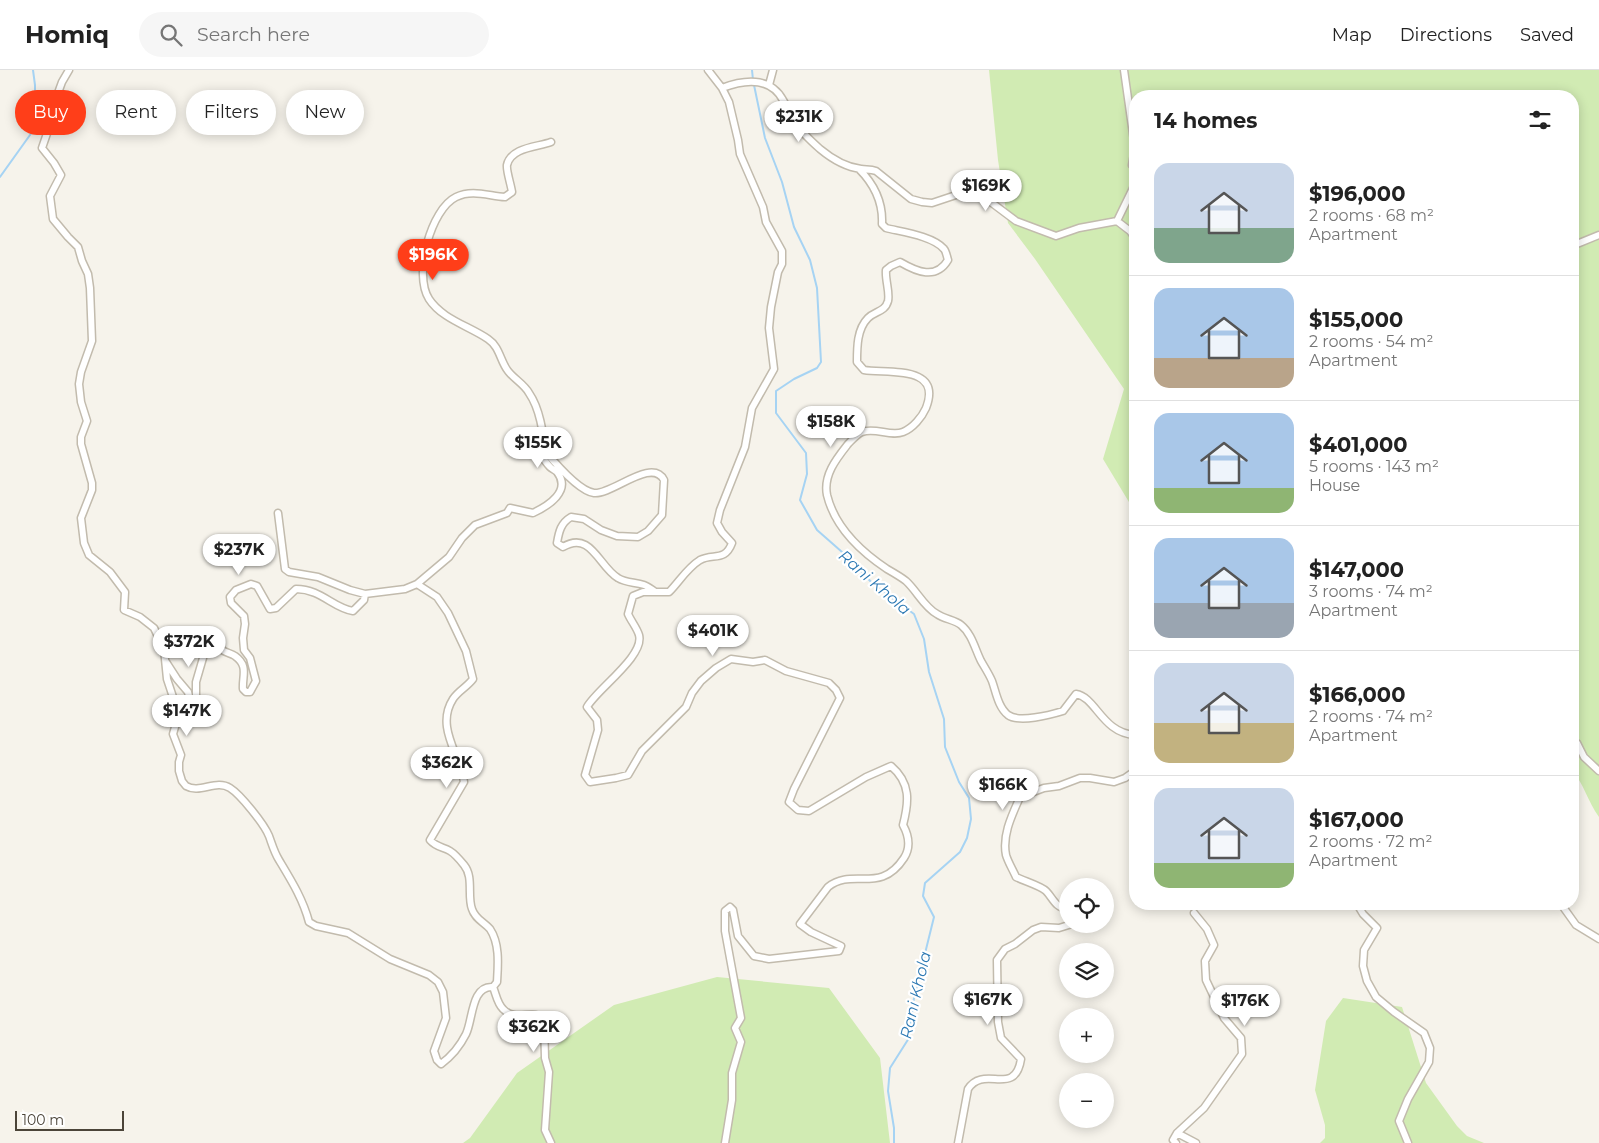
<!DOCTYPE html>
<meta charset="utf-8">
<style>
body{margin:0;font-family:Montserrat,sans-serif;background:#f6f6f6;color:#222;height:100vh;display:flex;flex-direction:column;font-size:19px;white-space:nowrap}
*{box-sizing:border-box;margin:0}
p{font-size:16px;color:#767676}
.icon{flex:none;width:28px;height:28px;fill:none;stroke:currentColor;stroke-width:2;stroke-linecap:round;stroke-linejoin:round}
.map{position:relative;flex:1;overflow:hidden}
.panel{position:absolute;left:1129px;top:20px;width:450px;height:820px;display:flex;flex-direction:column;background:#fff;border-radius:20px;box-shadow:0 2px 12px #0003}
.panel>*{flex:none}
.guide{position:absolute;left:15px;top:20px;width:475px;height:45px;display:flex;gap:10px}
.buttons{position:absolute;left:1059px;top:808px;display:grid;gap:10px}
.buttons a{display:grid;place-items:center;width:55px;height:55px;border-radius:50%;background:#fff;box-shadow:0 2px 12px #0003;font-size:25px}
.scale{position:absolute;left:15px;bottom:12px;width:109px;box-sizing:border-box;padding-left:5px;border:2px solid #4b4438;border-top:0;font-size:14px;line-height:18px;white-space:nowrap;color:#4b4438;-webkit-text-stroke:4px #fff;paint-order:stroke}
.price{position:absolute;translate:-50% -42px;padding:0 11px;border-radius:18px;background:#fff;color:#222;font-size:16px;line-height:32px;filter:drop-shadow(0 1px 2px #0008)}
.price::after{content:'';position:absolute;left:50%;top:30px;width:15px;height:11px;margin-left:-8px;background:inherit;clip-path:polygon(0 0,100% 0,50% 100%)}
.price.current{background:#ff3e19;color:#fff}
ul{padding:0;list-style:none}
li{display:flex;align-items:center;gap:15px;height:125px;padding:0 25px}
li+li{border-top:1px solid #e0e0e0}
li span{display:grid;place-items:center;flex:none;width:140px;height:100px;border-radius:15px;color:#555}
li>.icon{margin-inline-start:auto}
span .icon{width:60px;height:60px;fill:#fffc;stroke-width:1}
li b{font-size:21px}
h2{display:flex;justify-content:space-between;align-items:center;height:60px;padding:0 25px;font-size:21px}
.pill{padding:0 18px;border-radius:22px;background:#fff;box-shadow:0 2px 12px #0003;font-size:18px;line-height:45px}
.pill.current{background:#ff3e19;color:#fff}
header{display:flex;align-items:center;gap:30px;box-sizing:border-box;height:70px;padding:0 25px;background:#fff;border-bottom:1px solid #e0e0e0}
header strong{font-size:24px}
nav{display:flex;gap:28px;margin-inline-start:auto;font-size:18px}
.search{width:350px;height:45px;background:#f6f6f6;display:flex;align-items:center;gap:12px;box-sizing:border-box;padding:0 18px;border-radius:28px;color:#767676;font-size:19px}
.map>svg:first-child{display:block}
.green{fill:#d1ebb3}
.lines{fill:none;stroke-linecap:round;stroke-linejoin:round}
.stream{stroke:#a6d3f3;stroke-width:2}
.minor-casing{stroke:#c2bbad;stroke-width:9}
.minor{stroke:#fff;stroke-width:6}
.labels{text-anchor:middle;stroke-width:4.5;stroke-linejoin:round;paint-order:stroke}
.water-label{font-size:16px;font-style:italic;fill:#2b78b3;stroke:#fff}
</style>
<header>
<strong>Homiq</strong>
<div class="search"><svg class="icon" aria-label="search" viewBox="0 0 24 24"><circle cx="10" cy="10" r="6"/><path d="M15 15l6 6"/></svg>Search here</div>
<nav><a>Map</a><a>Directions</a><a>Saved</a></nav>
</header>
<div class="map">
<svg width="1599" height="1073" viewBox="0 0 1599 1073">
<rect width="100%" height="100%" fill="#f6f3eb"/>
<path class="green" d="M 989,0 L 1599,0 L 1599,747 C 1588,732 1584,714 1572,700 L 1572,26 L 1135,26 L 1135,442 L 1103,389 L 1124,319 L 1035,189 L 1008,153 L 998,90 Z
M 717,907 L 829,918 L 880,988 L 890,1073 L 463,1073 L 470,1068 L 517,1003 L 614,935 Z
M 1343,928 L 1402,937 L 1426,1013 L 1457,1056 L 1467,1066 L 1484,1073 L 1320,1073 L 1325,1068 L 1325,1055 L 1315,1020 L 1326,951 Z"/>
<g class="lines">
<path class="stream" d="M 752,0 L 753,10
M 754,15 L 765,68 L 782,112 L 794,157 L 810,190 L 817,218 L 821,292 L 817,298 L 794,309 L 776,321 L 776,343 L 806,383 L 807,404 L 800,430 L 817,460 L 850,489 L 873,514 L 914,544 L 924,569 L 929,602 L 944,649 L 945,677 L 959,712 L 969,728 L 971,749 L 967,768 L 960,782 L 925,813 L 923,826 L 934,847 L 914,928 L 909,968 L 890,998 L 888,1021 L 894,1058 L 894,1073
M 0,107 L 35,58 L 35,15 L 33,0"/>
<g class="minor-casing">
<path id="minor" d="M 69,0 L 62,12 L 54,34 L 53,46 L 42,78 L 54,93 L 61,105 L 50,126 L 53,149 L 68,167 L 78,177 L 82,191 L 88,204 L 90,218 L 92,271 L 81,302 L 79,314 L 81,332 L 87,351 L 81,367 L 81,374 L 92,413 L 92,420 L 81,448 L 84,473 L 89,485 L 110,502 L 125,522 L 124,540 L 140,547 L 154,558 L 164,579 L 167,609 L 176,636 L 177,650 L 173,664 L 181,685 L 179,692 L 179,701 L 182,711 L 186,716 C 200,724 216,709 230,718 C 241,725 264,754 269,766 C 272,774 274,782 279,790 C 291,810 303,829 309,852 L 316,856 L 348,863 L 390,889 L 429,905 L 438,912 L 443,922 L 446,948 L 434,981 L 437,990 L 441,994 C 452,986 460,976 466,964 C 473,950 471,915 493,917 L 497,912 C 498,895 500,874 490,859 C 484,852 475,849 472,839 C 467,826 474,807 464,795 C 460,790 455,784 450,781 C 443,777 436,777 430,770 L 464,712 C 460,684 435,657 453,629 C 458,621 467,617 473,609 L 466,581 L 448,543 L 437,527 L 417,514
M 708,0 L 722,18 C 743,10 770,6 783,30 C 787,37 790,44 794,51 C 800,61 811,71 820,79 C 832,89 845,97 861,99 C 866,100 870,99 876,101 L 911,129 L 922,132 L 932,133 L 965,122 L 980,124 L 1016,151 L 1056,166 L 1079,158 L 1117,151 L 1130,161 L 1135,168
M 1124,0 L 1135,78 L 1132,95 L 1135,96
M 769,15 L 773,0
M 722,18 L 729,32 L 738,70 L 740,84 L 763,137 L 766,152 L 782,181 L 782,194 L 778,202 L 771,237 L 769,258 L 774,299 L 752,338 L 745,377 L 720,440 L 717,453 L 722,462 L 732,473 C 725,492 713,483 700,490 C 687,498 679,512 669,522 L 643,522 L 633,526 L 628,544 C 631,551 637,558 639,565 C 645,586 596,620 587,637 L 597,650 L 598,660 L 585,705 L 590,712 L 616,708 L 628,705 L 642,681 L 686,637 L 692,623 L 701,611 L 716,598 L 731,589 L 753,592 L 765,590 L 786,601 L 829,613 L 836,620 L 840,628 L 794,719 L 789,732 L 798,740 L 809,741 L 866,707 L 891,696 C 911,713 909,732 903,755 C 909,766 911,777 904,788 C 880,825 853,797 828,817 L 800,854 L 811,862 L 841,876 L 839,881 L 769,889 L 754,886 L 738,866 L 733,840 L 730,837 L 725,841 L 725,861 L 741,948 L 735,958 L 741,972 L 732,1003 L 732,1030 L 725,1073
M 859,99 C 874,114 883,133 882,154 L 886,158 C 902,162 933,166 944,179 C 946,181 947,187 948,190 C 936,210 917,202 900,192 L 891,196 L 886,200 C 885,210 890,222 888,231 C 885,242 875,241 868,248 C 857,259 857,277 857,292 L 864,300 C 886,304 943,294 926,338 C 922,347 913,358 903,362 C 891,367 875,357 862,362 C 857,364 852,370 848,374 C 837,388 823,405 827,425 C 835,458 860,481 887,499 C 894,503 901,507 906,511 C 917,521 924,537 937,544 C 944,549 955,550 961,555 C 972,564 975,579 981,591 C 985,598 989,604 992,611 C 996,622 998,637 1008,645 C 1019,653 1050,645 1063,641 L 1076,624 C 1096,627 1102,663 1135,665
M 1117,151 L 1135,114
M 1572,176 L 1599,165
M 545,381 C 543,362 540,339 529,323 C 524,314 514,309 508,301 C 500,291 500,277 488,269 C 469,256 442,249 429,229 C 413,204 431,139 456,127 C 472,119 489,126 505,127 L 512,122 C 511,115 506,100 507,95 C 511,77 538,77 551,72
M 278,443 L 285,499 L 289,502 L 318,507 L 350,520 L 365,524 L 405,519 L 417,514 L 449,487 L 462,468 L 475,455 L 507,443 L 510,438 L 533,443 C 548,436 572,421 557,402 C 555,400 552,399 550,397 C 546,393 544,389 540,384 L 542,380 L 545,381 C 555,393 579,421 594,423 C 612,425 652,387 664,410 L 662,445 L 648,461 L 638,467 L 617,466 L 601,460 L 584,449 L 571,447 C 561,453 559,461 557,473 L 563,477 C 591,460 599,497 618,508 C 626,513 635,512 644,515 C 647,516 651,519 654,521
M 166,592 L 177,609 L 188,622 L 190,630 L 193,631 L 196,626 L 196,612 L 203,588 L 203,563 L 210,562 C 215,567 216,574 221,579 C 225,583 231,583 235,586 C 249,596 242,606 243,619 L 246,622 L 250,622 L 256,611 L 250,588 L 244,580 L 243,568 L 245,554 L 244,546 L 231,533 L 230,527 L 236,520 L 251,514 L 257,516 L 270,539 L 276,538 L 296,519 C 321,519 333,538 353,541 L 364,530 L 365,524
M 1572,670 L 1577,673 L 1584,687 L 1599,701
M 1357,834 L 1363,844 L 1377,858 L 1364,880 L 1363,896 L 1367,911 L 1376,927 L 1394,942 L 1424,963 L 1430,978 L 1429,992 L 1408,1029 L 1399,1051 L 1408,1073
M 1561,834 L 1576,855 L 1599,869
M 1068,839 C 1055,838 1053,828 1046,821 C 1041,816 1024,811 1016,807 C 1013,800 1008,792 1006,785 C 1002,765 1012,745 1020,727 L 1044,718 L 1059,716 L 1080,708 L 1090,708 L 1114,712 L 1125,708 L 1135,701
M 493,917 C 496,924 497,933 503,939 C 516,953 533,938 544,949 L 545,988 L 549,1002 L 545,1060 L 551,1073
M 1177,1063 L 1196,1073
M 958,1073 L 968,1019 C 984,994 1015,1028 1021,989 L 1001,968 L 998,952 L 997,890 L 1005,879 L 1015,874 L 1033,860 L 1041,857 L 1059,858 L 1072,854
M 1176,1073 L 1173,1070 L 1177,1063 L 1204,1038 L 1242,984 L 1241,968 L 1224,948 L 1206,910 L 1205,891 L 1214,875 L 1207,859 L 1194,843"/>
</g>
<use href="#minor" class="minor"/>
</g>
<g class="labels">
<g class="water-label">
<text transform="translate(875 512) rotate(41)" y="6">Rani Khola</text>
<text transform="translate(915 925) rotate(-77)" y="6">Rani Khola</text>
</g>
</g>
</svg>
<div class="buttons">
<a><svg class="icon" aria-label="locate" viewBox="0 0 24 24"><circle cx="12" cy="12" r="6"/><path d="M12 2v4M12 18v4M2 12h4M18 12h4"/></svg></a>
<a><svg class="icon" aria-label="layers" viewBox="0 0 24 24"><path d="M12 4l9 5-9 5-9-5zM3 14l9 5 9-5"/></svg></a>
<a>+</a>
<a>−</a>
</div>
<div class="scale">100 m</div>
<b class="price" style="left:799px;top:73px">$231K</b>
<b class="price" style="left:986px;top:142px">$169K</b>
<b class="price current" style="left:433px;top:211px">$196K</b>
<b class="price" style="left:831px;top:378px">$158K</b>
<b class="price" style="left:538px;top:399px">$155K</b>
<b class="price" style="left:239px;top:506px">$237K</b>
<b class="price" style="left:713px;top:587px">$401K</b>
<b class="price" style="left:189px;top:598px">$372K</b>
<b class="price" style="left:187px;top:667px">$147K</b>
<b class="price" style="left:447px;top:719px">$362K</b>
<b class="price" style="left:1003px;top:741px">$166K</b>
<b class="price" style="left:988px;top:956px">$167K</b>
<b class="price" style="left:1245px;top:957px">$176K</b>
<b class="price" style="left:534px;top:983px">$362K</b>
<div class="guide">
<a class="pill current">Buy</a>
<a class="pill">Rent</a>
<a class="pill">Filters</a>
<a class="pill">New</a>
</div>
<section class="panel">
<h2>14 homes<svg class="icon" aria-label="filters" viewBox="0 0 24 24"><path d="M4 7h16M4 17h16"/><circle cx="9" cy="7" r="2"/><circle cx="15" cy="17" r="2"/></svg></h2>
<ul>
<li><span style="background:linear-gradient(#c9d6e8 65%,#7fa58c 0)"><svg class="icon" aria-label="home" viewBox="0 0 24 24"><path d="M3 11l9-7 9 7M6 9v11h12V9"/></svg></span><div><b>$196,000</b><p>2 rooms · 68 m²</p><p>Apartment</p></div></li>
<li><span style="background:linear-gradient(#a9c7e8 70%,#b9a48a 0)"><svg class="icon" aria-label="home" viewBox="0 0 24 24"><path d="M3 11l9-7 9 7M6 9v11h12V9"/></svg></span><div><b>$155,000</b><p>2 rooms · 54 m²</p><p>Apartment</p></div></li>
<li><span style="background:linear-gradient(#a9c7e8 75%,#8fb573 0)"><svg class="icon" aria-label="home" viewBox="0 0 24 24"><path d="M3 11l9-7 9 7M6 9v11h12V9"/></svg></span><div><b>$401,000</b><p>5 rooms · 143 m²</p><p>House</p></div></li>
<li><span style="background:linear-gradient(#a9c7e8 65%,#9aa5b1 0)"><svg class="icon" aria-label="home" viewBox="0 0 24 24"><path d="M3 11l9-7 9 7M6 9v11h12V9"/></svg></span><div><b>$147,000</b><p>3 rooms · 74 m²</p><p>Apartment</p></div></li>
<li><span style="background:linear-gradient(#c9d6e8 60%,#c2b280 0)"><svg class="icon" aria-label="home" viewBox="0 0 24 24"><path d="M3 11l9-7 9 7M6 9v11h12V9"/></svg></span><div><b>$166,000</b><p>2 rooms · 74 m²</p><p>Apartment</p></div></li>
<li><span style="background:linear-gradient(#c9d6e8 75%,#8fb573 0)"><svg class="icon" aria-label="home" viewBox="0 0 24 24"><path d="M3 11l9-7 9 7M6 9v11h12V9"/></svg></span><div><b>$167,000</b><p>2 rooms · 72 m²</p><p>Apartment</p></div></li>
</ul>
</section>
</div>
